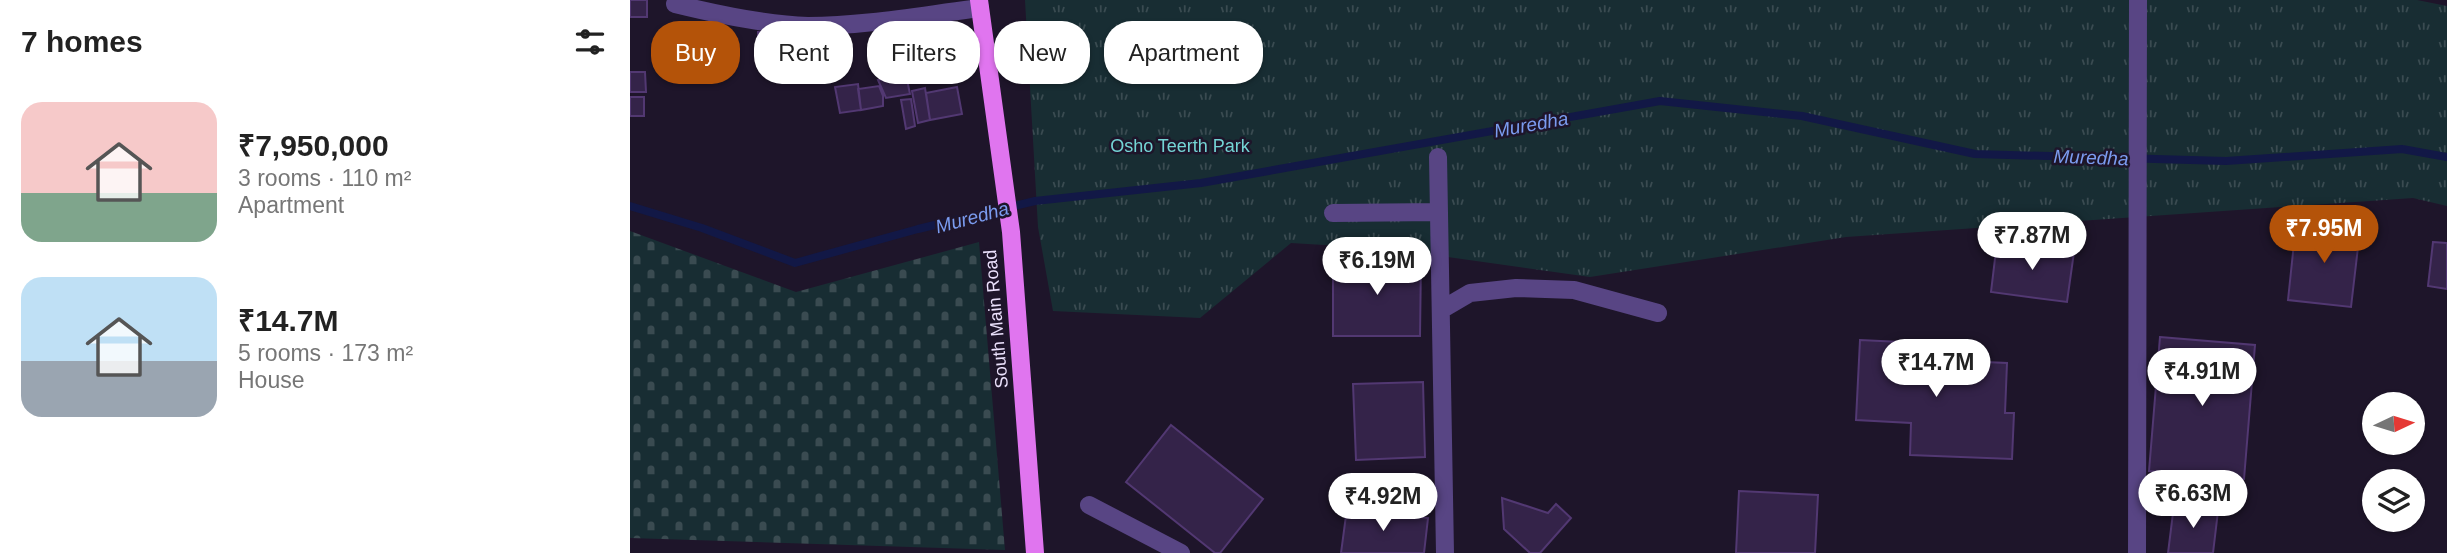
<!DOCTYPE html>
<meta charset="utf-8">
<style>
body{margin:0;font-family:Arial,sans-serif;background:#f2f2f2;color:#222;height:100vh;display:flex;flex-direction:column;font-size:26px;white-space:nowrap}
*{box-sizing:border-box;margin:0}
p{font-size:23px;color:#767676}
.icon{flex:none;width:38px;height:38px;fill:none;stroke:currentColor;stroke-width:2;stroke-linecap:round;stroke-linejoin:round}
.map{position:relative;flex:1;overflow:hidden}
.drawer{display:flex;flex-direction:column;background:#fff;width:630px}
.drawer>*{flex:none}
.hud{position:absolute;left:21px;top:21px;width:665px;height:63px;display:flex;gap:14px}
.needle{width:46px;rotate:86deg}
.tools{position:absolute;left:1732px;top:392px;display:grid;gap:14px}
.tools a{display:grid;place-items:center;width:63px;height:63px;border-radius:50%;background:#fff;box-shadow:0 2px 5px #0004;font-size:35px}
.price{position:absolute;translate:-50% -60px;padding:0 16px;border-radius:24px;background:#fff;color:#222;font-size:23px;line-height:46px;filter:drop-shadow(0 2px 4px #0008)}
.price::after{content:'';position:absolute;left:50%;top:42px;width:21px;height:16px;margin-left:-10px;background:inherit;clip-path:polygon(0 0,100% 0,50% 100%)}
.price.on{background:#b45309;color:#fff}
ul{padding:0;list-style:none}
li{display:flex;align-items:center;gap:21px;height:175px;padding:0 21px}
li span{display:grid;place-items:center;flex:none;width:196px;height:140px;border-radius:21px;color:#555}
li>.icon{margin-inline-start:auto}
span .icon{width:84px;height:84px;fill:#fffc;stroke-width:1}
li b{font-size:30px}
h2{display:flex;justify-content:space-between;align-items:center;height:84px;padding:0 21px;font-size:30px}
.pill{padding:0 24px;border-radius:28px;background:#fff;box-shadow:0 2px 5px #0004;font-size:24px;line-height:63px}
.pill.on{background:#b45309;color:#fff}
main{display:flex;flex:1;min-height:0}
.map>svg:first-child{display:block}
.grass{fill:url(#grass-tufts)}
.cemetery{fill:url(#cemetery-stones)}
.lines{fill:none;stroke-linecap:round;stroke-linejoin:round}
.stream{stroke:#121846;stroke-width:8}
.building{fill:#342349;stroke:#523872;stroke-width:2}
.minor{stroke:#584584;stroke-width:18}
.major{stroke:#e075ef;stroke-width:18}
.labels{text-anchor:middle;stroke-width:5;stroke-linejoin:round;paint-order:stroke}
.park-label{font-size:18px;fill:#74d4d5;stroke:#1e152a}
.street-label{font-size:18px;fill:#ebe1fc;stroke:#1e152a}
.water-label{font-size:19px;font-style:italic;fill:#7b9cf0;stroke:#1e152a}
</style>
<main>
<section class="drawer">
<h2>7 homes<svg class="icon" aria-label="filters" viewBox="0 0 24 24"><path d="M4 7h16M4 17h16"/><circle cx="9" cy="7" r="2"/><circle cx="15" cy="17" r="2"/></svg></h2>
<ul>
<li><span style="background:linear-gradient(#f6c9c9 65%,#7fa58c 0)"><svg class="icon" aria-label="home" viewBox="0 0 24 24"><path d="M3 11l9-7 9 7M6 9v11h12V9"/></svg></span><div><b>₹7,950,000</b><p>3 rooms · 110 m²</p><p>Apartment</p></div></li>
<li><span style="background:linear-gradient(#bfe0f5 60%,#9aa5b1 0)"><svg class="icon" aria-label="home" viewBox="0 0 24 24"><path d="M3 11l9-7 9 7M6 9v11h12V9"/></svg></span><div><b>₹14.7M</b><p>5 rooms · 173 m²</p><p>House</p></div></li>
</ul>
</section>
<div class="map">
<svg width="1817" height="553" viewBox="0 0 1817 553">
<defs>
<pattern id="grass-tufts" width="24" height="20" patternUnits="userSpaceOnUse" patternTransform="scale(1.75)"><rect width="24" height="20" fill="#182d33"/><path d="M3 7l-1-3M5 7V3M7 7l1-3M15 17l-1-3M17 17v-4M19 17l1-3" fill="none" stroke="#3a4b51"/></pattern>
<pattern id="cemetery-stones" width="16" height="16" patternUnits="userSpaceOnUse" patternTransform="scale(1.75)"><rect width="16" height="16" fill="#182d33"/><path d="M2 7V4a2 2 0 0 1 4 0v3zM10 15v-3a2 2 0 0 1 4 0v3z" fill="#3a4b51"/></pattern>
</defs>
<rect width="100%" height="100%" fill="#1e152a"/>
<path class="grass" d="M 395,0 L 1787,0 L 1817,6 L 1817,206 L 1783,198 L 1216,237 L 960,277 L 761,249 L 661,243 L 570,318 L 423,311 L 408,227 Z"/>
<path class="cemetery" d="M 0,231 L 166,292 L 349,242 L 375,550 L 0,538 Z"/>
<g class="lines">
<path class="stream" d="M 0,206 L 72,228 L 165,263 L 288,229 L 405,201 L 571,183 L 1030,101 L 1172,116 L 1345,154 L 1596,161 L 1772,149 L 1817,157"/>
</g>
<path class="building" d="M 0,0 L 17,0 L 17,17 L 0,17 Z
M 267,24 L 272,44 L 252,49 L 247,29 Z
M 128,32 L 159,32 L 159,47 L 128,47 Z
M 268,48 L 272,63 L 255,67 L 252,52 Z
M 0,72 L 15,72 L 16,92 L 0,92 Z
M 276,75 L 280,94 L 256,98 L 248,80 Z
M 228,84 L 231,110 L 210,113 L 205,87 Z
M 249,86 L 253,96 L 253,106 L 231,110 L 228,89 Z
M 327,87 L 332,114 L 300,120 L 296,93 Z
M 295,88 L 300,120 L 288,123 L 282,91 Z
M 0,97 L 14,97 L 14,116 L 0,116 Z
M 281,99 L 285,126 L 276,129 L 271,100 Z
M 1666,224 L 1730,230 L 1721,307 L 1658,300 Z
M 1367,242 L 1444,252 L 1437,302 L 1361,292 Z
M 1803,242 L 1817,243 L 1817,289 L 1798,286 Z
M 703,259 L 791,259 L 790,336 L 703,336 Z
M 1530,337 L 1625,345 L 1614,479 L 1519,471 Z
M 1230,340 L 1311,344 L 1310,360 L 1377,363 L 1375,413 L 1384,413 L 1382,459 L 1280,455 L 1281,423 L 1226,420 Z
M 793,382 L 795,457 L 726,460 L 723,384 Z
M 541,425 L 633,499 L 590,553 L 585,553 L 496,482 Z
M 1109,491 L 1188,495 L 1185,553 L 1106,553 Z
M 872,498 L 918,513 L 926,504 L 941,518 L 910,553 L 900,553 L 874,529 Z
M 1544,505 L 1588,511 L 1583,553 L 1538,553 Z
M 717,508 L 798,518 L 794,553 L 711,553 Z"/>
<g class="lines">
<path class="minor" d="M 45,4 C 86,14 136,25 178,26 C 235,26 293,15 350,8
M 808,157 L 815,553
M 703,213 L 809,212
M 811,310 L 840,293 L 886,288 L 944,290 L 1028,313
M 459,505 L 551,553
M 1507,553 L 1508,0"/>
<path class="major" d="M 349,0 L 381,232 L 405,553"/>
</g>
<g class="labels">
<g class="park-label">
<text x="550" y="152">Osho Teerth Park</text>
</g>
<g class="street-label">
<text transform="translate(366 319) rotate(-95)" y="6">South Main Road</text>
</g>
<g class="water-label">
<text transform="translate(901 124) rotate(-10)" y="7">Muredha</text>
<text transform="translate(1461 157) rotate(2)" y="7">Muredha</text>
<text transform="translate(342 217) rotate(-15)" y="7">Muredha</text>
</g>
</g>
</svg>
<div class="tools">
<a><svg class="needle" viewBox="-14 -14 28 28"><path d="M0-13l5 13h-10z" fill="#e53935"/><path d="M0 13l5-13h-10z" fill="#767676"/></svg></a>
<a><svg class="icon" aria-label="layers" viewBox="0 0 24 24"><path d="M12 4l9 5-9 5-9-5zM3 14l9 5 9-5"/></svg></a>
</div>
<b class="price on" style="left:1694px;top:265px">₹7.95M</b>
<b class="price" style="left:1402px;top:272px">₹7.87M</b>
<b class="price" style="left:747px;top:297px">₹6.19M</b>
<b class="price" style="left:1306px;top:399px">₹14.7M</b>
<b class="price" style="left:1572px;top:408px">₹4.91M</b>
<b class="price" style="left:1563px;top:530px">₹6.63M</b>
<b class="price" style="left:753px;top:533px">₹4.92M</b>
<div class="hud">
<a class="pill on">Buy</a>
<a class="pill">Rent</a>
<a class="pill">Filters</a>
<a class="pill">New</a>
<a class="pill">Apartment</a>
</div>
</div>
</main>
